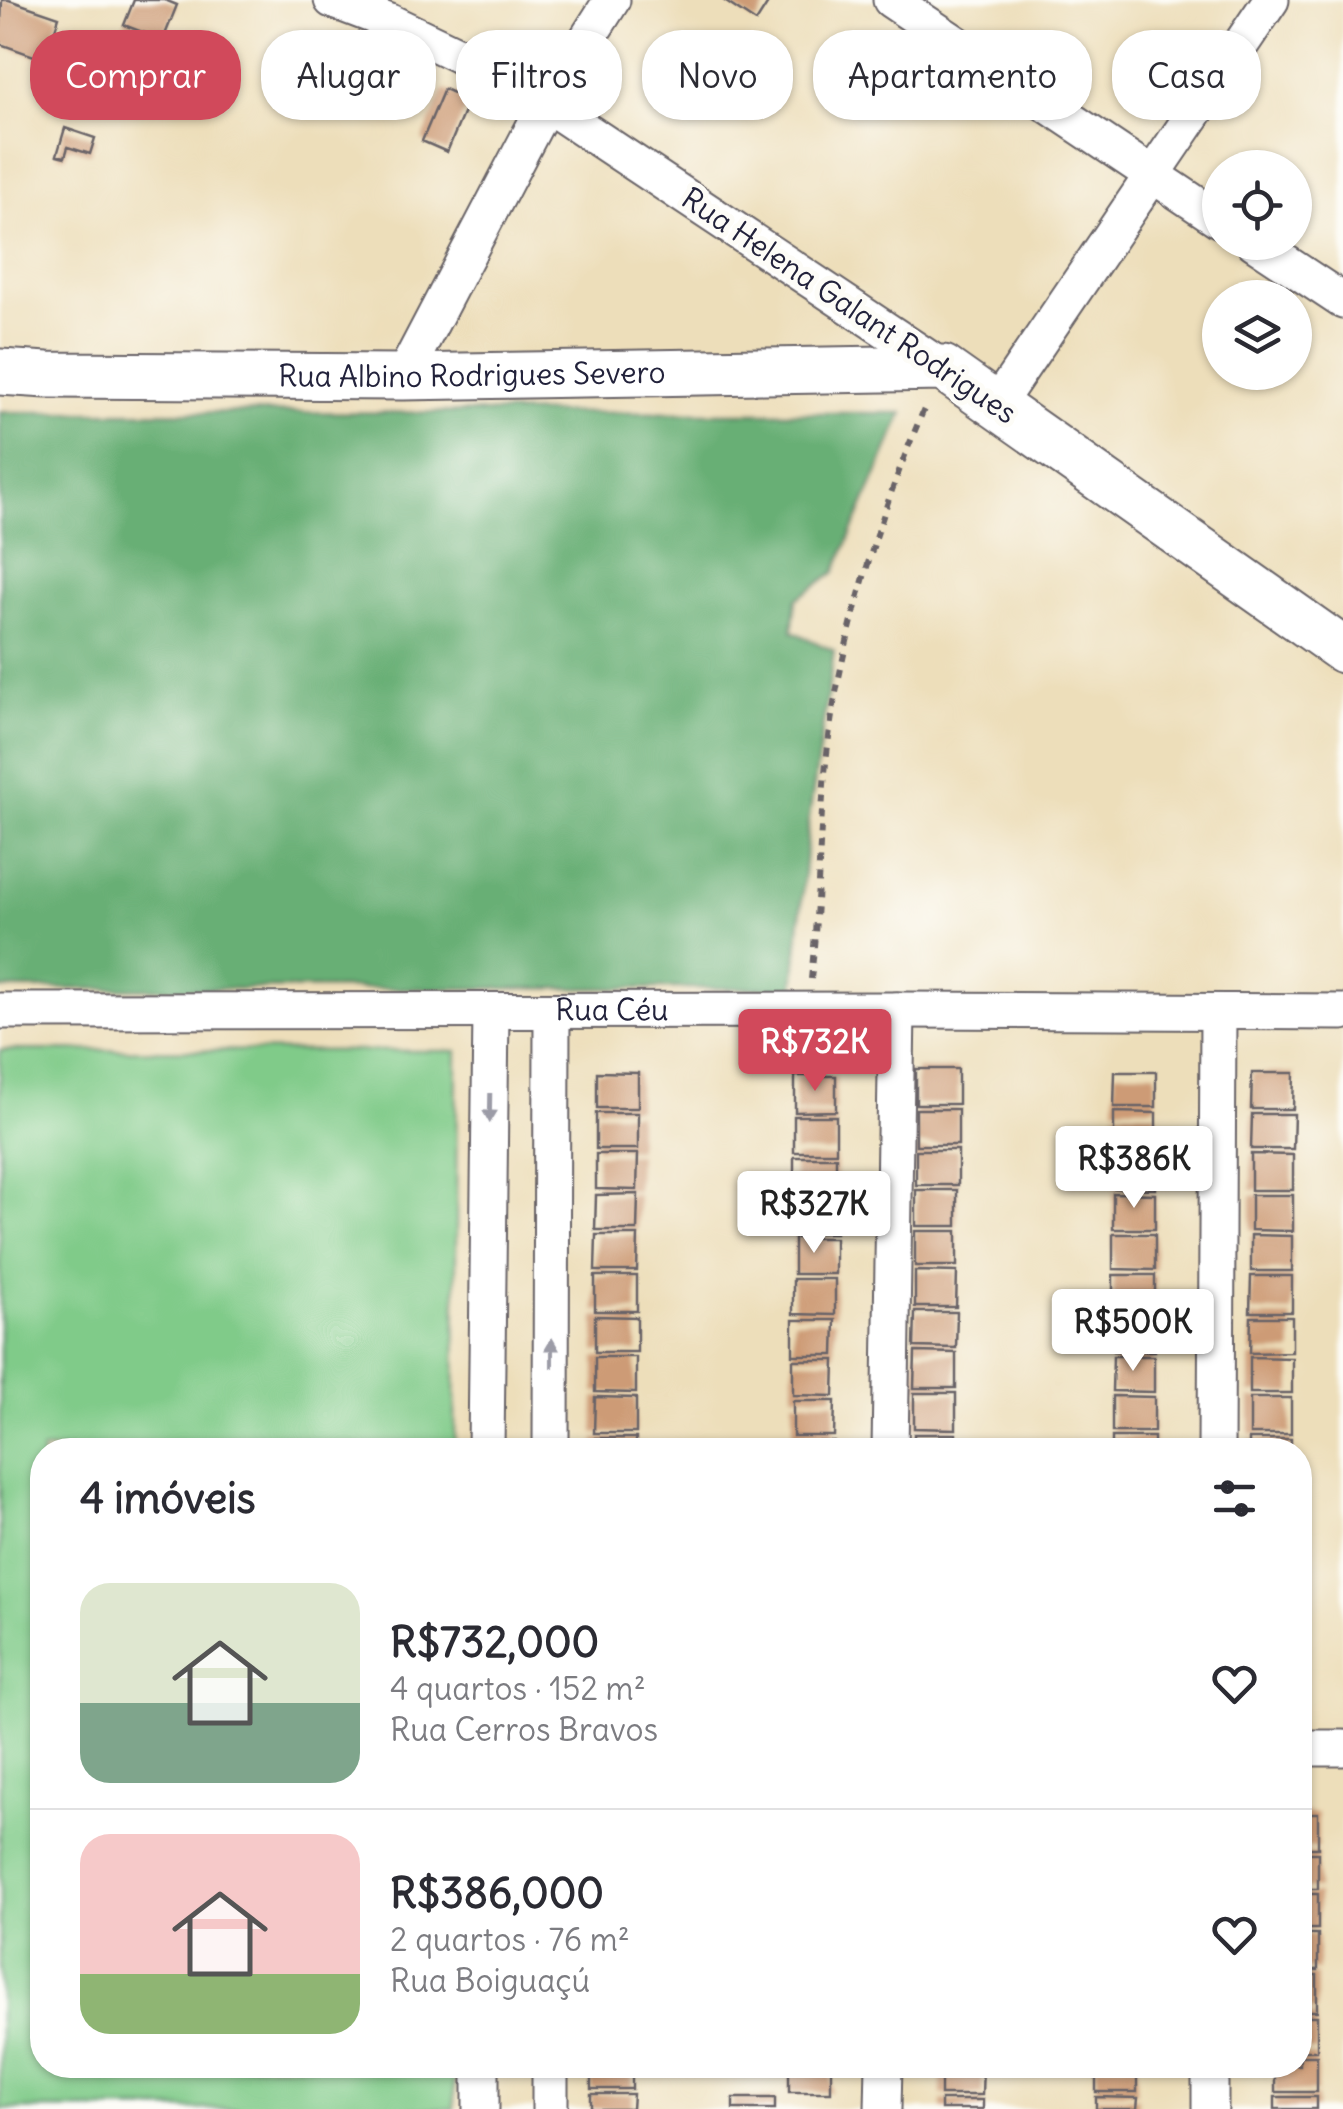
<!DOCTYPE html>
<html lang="pt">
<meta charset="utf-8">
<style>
body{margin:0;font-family:Delius,sans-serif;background:#f2f2f3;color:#2b2b33;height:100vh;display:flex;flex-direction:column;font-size:38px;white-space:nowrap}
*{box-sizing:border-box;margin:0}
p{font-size:32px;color:#7c7c81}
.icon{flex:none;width:55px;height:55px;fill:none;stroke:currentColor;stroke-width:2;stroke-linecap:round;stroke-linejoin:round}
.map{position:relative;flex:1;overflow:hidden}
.sheet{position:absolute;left:30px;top:1438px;width:1282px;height:640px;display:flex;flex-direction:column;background:#fff;border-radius:40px;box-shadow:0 2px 8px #0004}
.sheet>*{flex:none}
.hud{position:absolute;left:30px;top:30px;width:1285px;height:90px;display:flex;gap:20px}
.tools{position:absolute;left:1202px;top:150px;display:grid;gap:20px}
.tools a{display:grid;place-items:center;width:110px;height:110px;border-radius:50%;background:#fff;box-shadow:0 2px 8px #0004;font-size:50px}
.price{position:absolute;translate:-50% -85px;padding:0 22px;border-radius:10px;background:#fff;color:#222;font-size:32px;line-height:65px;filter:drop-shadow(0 2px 5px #0008)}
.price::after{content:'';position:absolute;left:50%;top:60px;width:30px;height:22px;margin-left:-15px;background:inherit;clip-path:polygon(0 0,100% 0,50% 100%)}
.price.selected{background:#d1495b;color:#fff}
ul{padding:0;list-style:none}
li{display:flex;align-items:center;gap:30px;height:250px;padding:0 50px}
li+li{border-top:2px solid #e1e1e2}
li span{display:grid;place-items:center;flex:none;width:280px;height:200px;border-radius:30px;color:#555}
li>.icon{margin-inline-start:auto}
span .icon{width:120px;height:120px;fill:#fffc;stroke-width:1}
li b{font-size:42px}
h2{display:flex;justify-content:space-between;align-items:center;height:120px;padding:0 50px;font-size:42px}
.pill{padding:0 35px;border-radius:40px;background:#fff;box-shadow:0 2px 8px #0004;font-size:35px;line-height:90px}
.pill.selected{background:#d1495b;color:#fff}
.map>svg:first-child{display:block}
.green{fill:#80cb89;stroke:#517662;stroke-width:2.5}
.forest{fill:#68af75;stroke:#456858;stroke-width:2.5}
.building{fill:#cd9b76}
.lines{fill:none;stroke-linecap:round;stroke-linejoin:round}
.minor-casing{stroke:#696467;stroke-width:39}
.tertiary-casing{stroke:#696467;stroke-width:49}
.path{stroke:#696467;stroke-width:6;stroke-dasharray:8 8;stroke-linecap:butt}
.minor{stroke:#fff;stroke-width:35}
.tertiary{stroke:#fff;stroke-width:45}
.oneway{fill:#9c9ca7}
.labels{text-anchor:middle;stroke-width:10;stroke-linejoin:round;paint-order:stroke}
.street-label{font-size:30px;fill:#22223b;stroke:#fdfcf7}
</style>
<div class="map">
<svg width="1343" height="2109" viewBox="0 0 1343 2109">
<rect width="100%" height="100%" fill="#fdfcf7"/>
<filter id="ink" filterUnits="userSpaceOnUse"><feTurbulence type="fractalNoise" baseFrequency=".01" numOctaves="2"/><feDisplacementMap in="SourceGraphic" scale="20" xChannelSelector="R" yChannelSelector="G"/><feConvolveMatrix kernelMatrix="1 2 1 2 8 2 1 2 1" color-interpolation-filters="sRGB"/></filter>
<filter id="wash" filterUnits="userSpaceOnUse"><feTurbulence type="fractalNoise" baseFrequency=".0048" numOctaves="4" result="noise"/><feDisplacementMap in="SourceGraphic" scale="40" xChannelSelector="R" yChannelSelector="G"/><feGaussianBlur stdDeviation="2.25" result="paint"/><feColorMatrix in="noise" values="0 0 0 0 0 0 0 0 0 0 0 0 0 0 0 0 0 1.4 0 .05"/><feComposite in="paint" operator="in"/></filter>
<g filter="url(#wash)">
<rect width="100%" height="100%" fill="#eddeba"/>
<path class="green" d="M 0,1050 L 457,1051 L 455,1450 L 42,1450 L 42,2065 L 454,2065 L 454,2109 L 0,2109 Z"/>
<path class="forest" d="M 0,412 L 903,413 L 835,572 L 796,599 L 792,631 L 834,651 L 809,818 L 794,988 L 0,989 Z"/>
<g id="blocks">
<path class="building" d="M 2,0 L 9,0 L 59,17 L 45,60 L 0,44 Z
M 134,0 L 165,0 L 177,5 L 163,40 L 124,25 Z
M 723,0 L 770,0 L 756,22 Z
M 109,56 L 138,64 L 127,103 L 99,96 Z
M 444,89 L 469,100 L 447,152 L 422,141 Z
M 65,128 L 95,138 L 90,154 L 68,147 L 65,157 L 57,155 Z
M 916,1069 L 958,1069 L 958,1104 L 916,1104 Z
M 597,1072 L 638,1073 L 638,1108 L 597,1108 Z
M 1115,1072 L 1156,1072 L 1156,1107 L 1114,1107 Z
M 1252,1073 L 1294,1073 L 1293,1109 L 1251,1109 Z
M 795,1076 L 836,1076 L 836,1111 L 795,1112 Z
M 916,1109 L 958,1109 L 958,1145 L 916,1145 Z
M 1114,1112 L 1156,1113 L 1156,1148 L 1114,1148 Z
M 596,1113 L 638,1113 L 638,1149 L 596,1149 Z
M 1252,1114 L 1294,1114 L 1293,1149 L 1251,1149 Z
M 794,1116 L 836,1116 L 836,1152 L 794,1152 Z
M 916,1150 L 958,1150 L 958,1185 L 916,1185 Z
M 1114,1153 L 1156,1153 L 1155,1189 L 1114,1188 Z
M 596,1154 L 638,1154 L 637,1190 L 596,1189 Z
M 1251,1154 L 1293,1155 L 1293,1190 L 1251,1190 Z
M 794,1157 L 836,1157 L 836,1193 L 794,1193 Z
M 916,1190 L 957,1190 L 957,1226 L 916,1226 Z
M 1113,1193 L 1155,1194 L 1155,1229 L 1113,1229 Z
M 638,1194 L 637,1230 L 595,1230 L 596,1195 Z
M 1251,1195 L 1293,1195 L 1293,1231 L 1251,1230 Z
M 794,1198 L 836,1198 L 836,1233 L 794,1233 Z
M 915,1231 L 957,1231 L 957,1266 L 915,1266 Z
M 1113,1234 L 1155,1234 L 1155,1270 L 1113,1269 Z
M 596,1235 L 638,1235 L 637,1271 L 595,1271 Z
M 1251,1235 L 1292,1236 L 1292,1271 L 1251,1271 Z
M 794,1238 L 835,1238 L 835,1274 L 794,1274 Z
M 915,1271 L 957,1272 L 956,1307 L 915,1307 Z
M 1113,1275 L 1155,1275 L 1155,1310 L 1113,1310 Z
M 595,1276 L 637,1276 L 637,1311 L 595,1311 Z
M 1251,1276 L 1292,1276 L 1292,1312 L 1250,1312 Z
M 793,1279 L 835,1279 L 835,1315 L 793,1314 Z
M 915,1312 L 957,1312 L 956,1348 L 914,1347 Z
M 1113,1315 L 1155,1316 L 1155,1351 L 1113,1351 Z
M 595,1316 L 637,1317 L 637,1352 L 595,1352 Z
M 1251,1317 L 1292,1317 L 1292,1352 L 1250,1353 Z
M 793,1320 L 835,1320 L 834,1355 L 793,1355 Z
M 915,1352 L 956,1353 L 956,1388 L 914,1388 Z
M 1113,1356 L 1154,1356 L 1154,1392 L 1112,1391 Z
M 595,1357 L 636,1357 L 636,1393 L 595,1392 Z
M 1250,1357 L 1292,1358 L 1292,1393 L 1250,1393 Z
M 793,1360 L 835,1360 L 834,1396 L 793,1395 Z
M 914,1393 L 956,1393 L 956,1429 L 914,1428 Z
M 1112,1396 L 1154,1397 L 1154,1432 L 1112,1432 Z
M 595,1397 L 636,1398 L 636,1433 L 594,1433 Z
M 1250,1398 L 1291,1398 L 1291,1434 L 1250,1434 Z
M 793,1401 L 835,1401 L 834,1436 L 793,1436 Z
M 914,1434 L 956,1434 L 956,1450 L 914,1450 Z
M 1112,1437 L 1154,1437 L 1154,1450 L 1112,1450 Z
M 595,1438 L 636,1438 L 636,1450 L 594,1450 Z
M 1249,1439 L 1291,1439 L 1291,1450 L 1249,1450 Z
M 792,1441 L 834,1442 L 834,1450 L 792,1450 Z
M 1300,1813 L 1318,1813 L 1318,1848 L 1300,1848 Z
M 1300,1853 L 1318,1853 L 1318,1889 L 1300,1889 Z
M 1300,1894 L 1318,1894 L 1318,1929 L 1300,1929 Z
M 1300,1934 L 1318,1934 L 1318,1970 L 1300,1970 Z
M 1300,1975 L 1317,1975 L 1317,2011 L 1300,2011 Z
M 1300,2016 L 1317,2016 L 1317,2051 L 1300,2051 Z
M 1300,2056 L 1317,2056 L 1317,2092 L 1275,2092 L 1275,2065 L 1300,2065 Z
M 591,2065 L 632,2065 L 632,2089 L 591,2089 Z
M 789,2065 L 831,2065 L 831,2092 L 789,2092 Z
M 941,2065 L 983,2065 L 982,2095 L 941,2095 Z
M 1096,2065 L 1137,2065 L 1137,2092 L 1096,2092 Z
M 591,2094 L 633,2094 L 632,2109 L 591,2109 Z
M 1096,2097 L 1138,2098 L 1137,2109 L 1096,2109 Z
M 1275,2097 L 1317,2097 L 1317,2109 L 1275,2109 Z
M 733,2098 L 775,2098 L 775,2109 L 733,2109 Z
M 941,2100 L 983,2100 L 983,2109 L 941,2109 Z"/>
</g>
</g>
<g filter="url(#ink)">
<use href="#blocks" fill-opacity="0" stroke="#696467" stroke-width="2.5"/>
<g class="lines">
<g class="minor-casing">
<g id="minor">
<path d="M 332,0 L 390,22 L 459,55 L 546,104 L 943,368"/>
<path d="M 891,0 L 1220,220"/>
<path d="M 1254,242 L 1343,301"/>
<path d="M 403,377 L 546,104 L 612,0"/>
<path d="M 997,404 L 1271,0"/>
<path id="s1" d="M 0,1011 L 897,1010 L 1343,1012"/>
<path d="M 486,1450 L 491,1011"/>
<path d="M 551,1450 L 552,1011"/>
<path d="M 890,1450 L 897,1010"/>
<path d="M 1216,1450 L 1218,1013"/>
<path d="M 1300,1748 L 1343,1748"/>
<path d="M 481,2109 L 481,2065"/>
<path d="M 550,2109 L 550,2065"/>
<path d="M 883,2109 L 884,2065"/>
<path d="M 1210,2109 L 1210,2065"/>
</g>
</g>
<g class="tertiary-casing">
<g id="tertiary">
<path id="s2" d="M 0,372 L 47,375 L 403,377 L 943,368 L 1343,650"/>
</g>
</g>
<path class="path" d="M 811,979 C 821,886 818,791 835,698 C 853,602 886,496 925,407"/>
<use href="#minor" class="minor"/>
<use href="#tertiary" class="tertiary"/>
</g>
<defs><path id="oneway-solid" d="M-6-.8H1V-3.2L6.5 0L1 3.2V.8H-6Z" transform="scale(2.5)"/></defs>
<g class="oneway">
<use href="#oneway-solid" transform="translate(490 1108) rotate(91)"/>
<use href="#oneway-solid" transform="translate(552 1353) rotate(-90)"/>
</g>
</g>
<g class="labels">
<g class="street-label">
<text transform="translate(849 306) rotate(34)" y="10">Rua Helena Galant Rodrigues</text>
<text dy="10" stroke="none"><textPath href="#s2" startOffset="472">Rua Albino Rodrigues Severo</textPath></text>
<text dy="10" stroke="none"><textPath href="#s1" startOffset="612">Rua Céu</textPath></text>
</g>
</g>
</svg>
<div class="tools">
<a><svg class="icon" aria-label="locate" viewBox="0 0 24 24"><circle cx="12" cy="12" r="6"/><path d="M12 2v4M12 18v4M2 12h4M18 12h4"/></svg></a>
<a><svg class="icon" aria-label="layers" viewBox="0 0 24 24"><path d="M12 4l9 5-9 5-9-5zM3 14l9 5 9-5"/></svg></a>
</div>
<b class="price selected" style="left:815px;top:1094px">R$732K</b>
<b class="price" style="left:1134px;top:1211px">R$386K</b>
<b class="price" style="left:814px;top:1256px">R$327K</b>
<b class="price" style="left:1133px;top:1374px">R$500K</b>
<div class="hud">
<a class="pill selected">Comprar</a>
<a class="pill">Alugar</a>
<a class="pill">Filtros</a>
<a class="pill">Novo</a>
<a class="pill">Apartamento</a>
<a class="pill">Casa</a>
</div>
<section class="sheet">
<h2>4 imóveis<svg class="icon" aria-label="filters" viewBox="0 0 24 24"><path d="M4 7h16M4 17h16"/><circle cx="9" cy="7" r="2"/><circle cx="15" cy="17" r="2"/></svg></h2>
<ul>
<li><span style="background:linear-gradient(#dfe7d0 60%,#7fa58c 0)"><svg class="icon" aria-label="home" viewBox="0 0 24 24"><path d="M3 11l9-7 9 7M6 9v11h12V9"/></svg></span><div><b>R$732,000</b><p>4 quartos · 152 m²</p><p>Rua Cerros Bravos</p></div><svg class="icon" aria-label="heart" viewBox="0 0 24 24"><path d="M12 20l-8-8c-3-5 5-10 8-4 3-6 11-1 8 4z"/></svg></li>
<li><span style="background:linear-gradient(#f6c9c9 70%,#8fb573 0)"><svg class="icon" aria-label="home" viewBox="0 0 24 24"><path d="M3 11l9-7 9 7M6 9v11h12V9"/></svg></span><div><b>R$386,000</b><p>2 quartos · 76 m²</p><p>Rua Boiguaçú</p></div><svg class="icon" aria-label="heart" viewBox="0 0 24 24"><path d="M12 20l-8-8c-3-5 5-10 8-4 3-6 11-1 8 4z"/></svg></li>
</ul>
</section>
</div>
